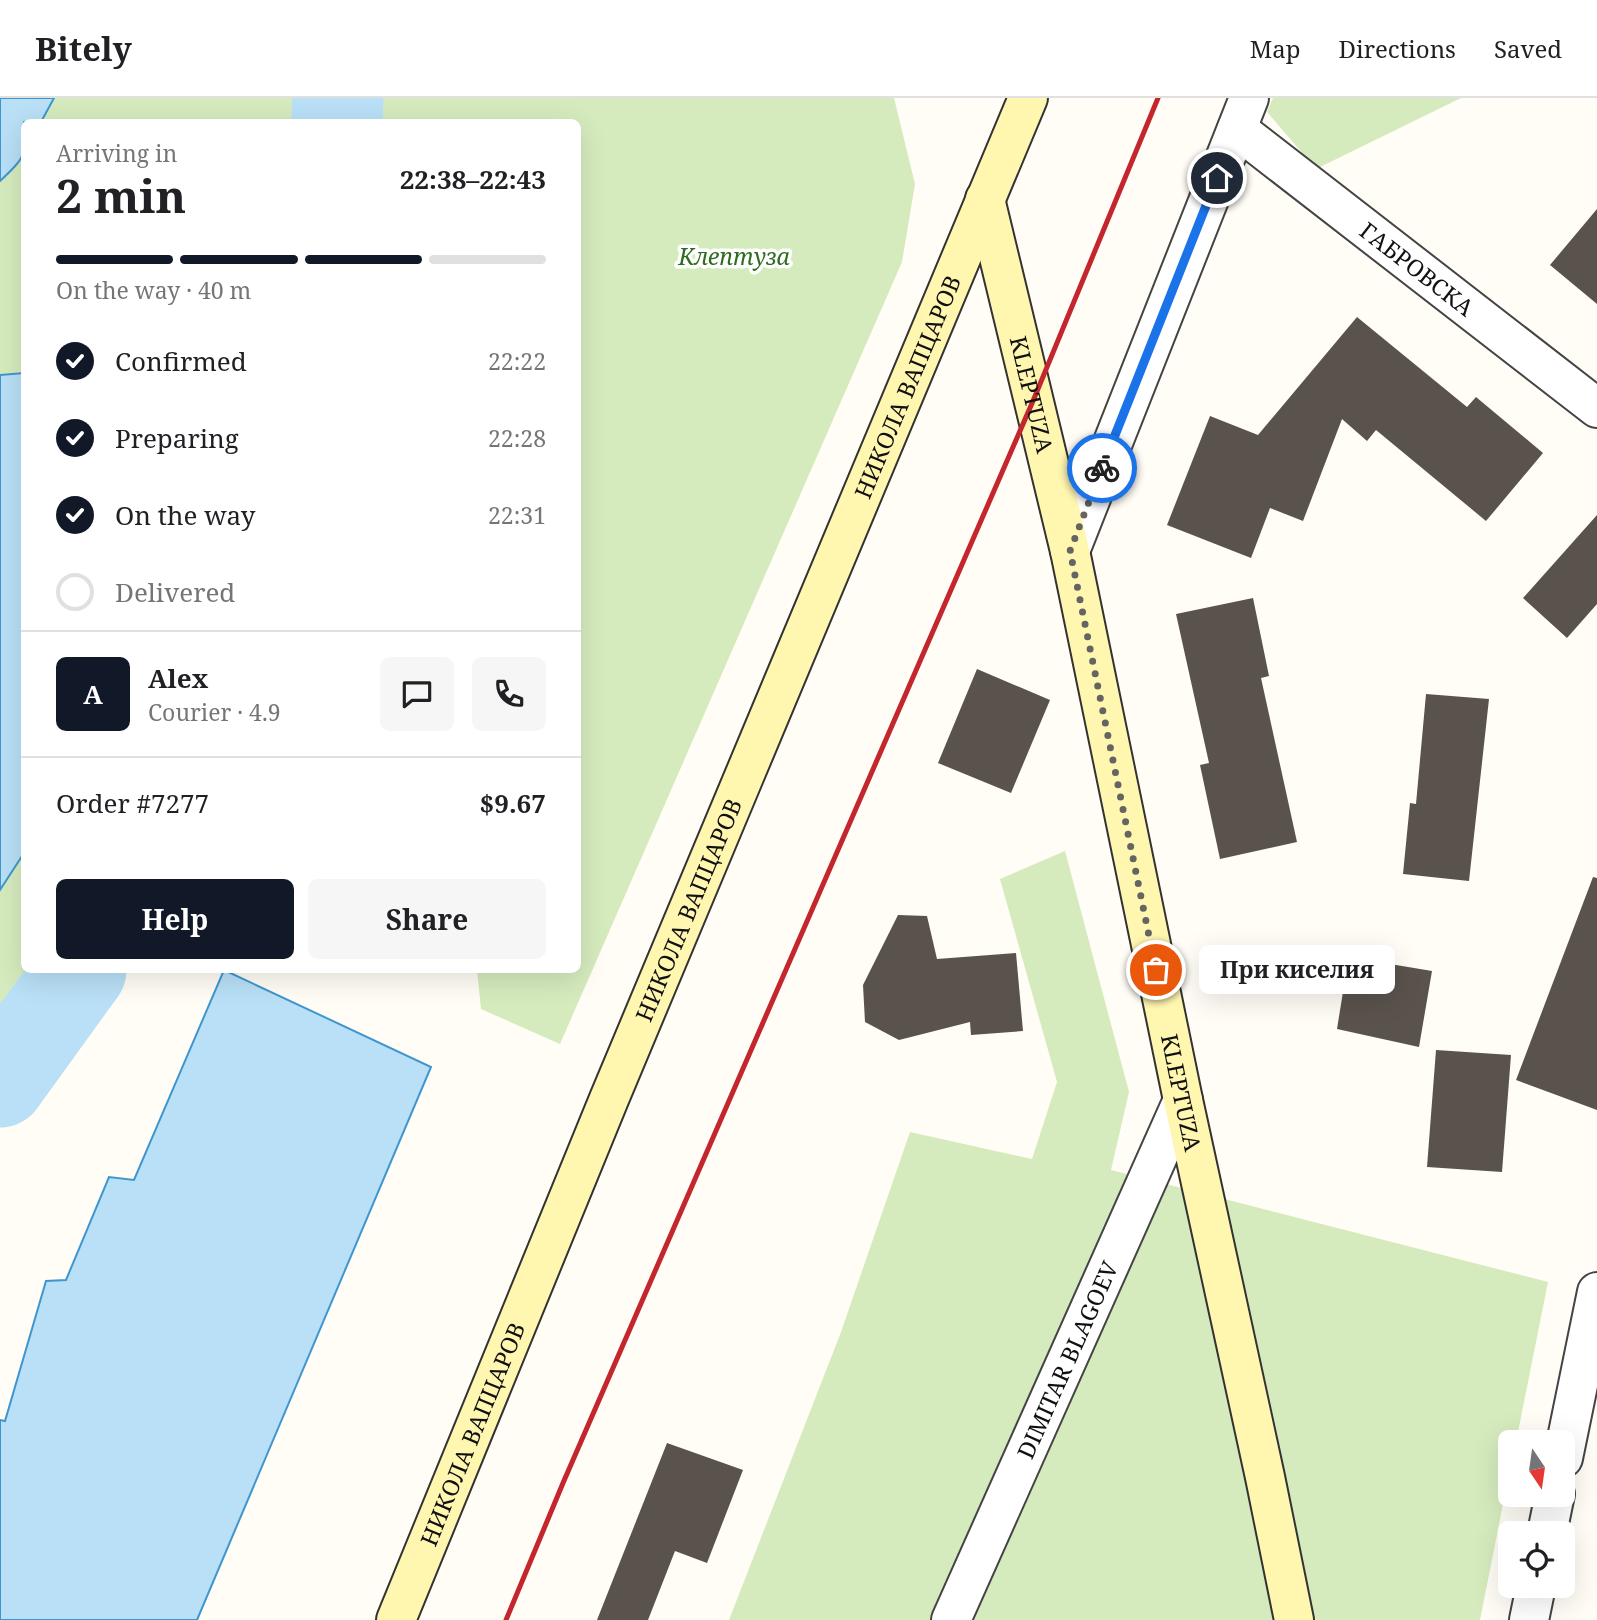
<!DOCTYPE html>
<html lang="en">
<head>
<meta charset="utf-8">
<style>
	:root { --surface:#fff; --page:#f6f6f6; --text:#202124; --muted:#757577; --line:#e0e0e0; --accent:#111827 }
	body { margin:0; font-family:"Noto Serif",serif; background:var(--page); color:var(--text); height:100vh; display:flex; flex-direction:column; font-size:26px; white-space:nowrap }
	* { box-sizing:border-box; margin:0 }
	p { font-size:23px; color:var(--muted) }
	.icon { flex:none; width:38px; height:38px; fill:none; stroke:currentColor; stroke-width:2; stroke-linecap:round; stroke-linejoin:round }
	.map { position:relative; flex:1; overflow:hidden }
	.details { position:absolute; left:21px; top:21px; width:560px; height:854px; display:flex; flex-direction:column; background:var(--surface); border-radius:10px; box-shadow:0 7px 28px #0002 }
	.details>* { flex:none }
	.needle { width:46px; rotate:167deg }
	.controls { position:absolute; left:1498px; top:1332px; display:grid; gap:14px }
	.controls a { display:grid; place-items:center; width:77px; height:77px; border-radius:10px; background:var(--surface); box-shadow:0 7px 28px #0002; font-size:35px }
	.pin { position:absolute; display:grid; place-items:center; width:60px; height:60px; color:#fff; margin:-30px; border:4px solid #fff; border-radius:50%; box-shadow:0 2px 7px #0007 }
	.courier { position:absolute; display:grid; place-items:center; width:70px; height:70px; margin:-35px; border:5px solid #1a73e8; border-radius:50%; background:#fff; color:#222; box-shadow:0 2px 9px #0007 }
	.bubble { position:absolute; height:49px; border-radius:10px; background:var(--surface); box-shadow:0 7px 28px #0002; font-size:23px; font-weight:700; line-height:49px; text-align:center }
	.summary em { font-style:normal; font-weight:700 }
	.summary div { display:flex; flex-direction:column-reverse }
	.summary { display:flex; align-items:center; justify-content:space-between; height:119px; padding:0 35px }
	h1 { font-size:46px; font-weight:700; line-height:52px }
	.bar { display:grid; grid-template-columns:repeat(4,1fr); gap:10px 7px; align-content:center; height:84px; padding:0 35px }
	.bar i { height:9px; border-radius:5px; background:var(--line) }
	.bar .current { background:var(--accent) }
	.bar p { grid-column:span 4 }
	.line { display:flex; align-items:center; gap:18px; padding:0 35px; border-top:2px solid var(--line) }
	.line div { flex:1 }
	.round { display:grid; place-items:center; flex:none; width:74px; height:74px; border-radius:10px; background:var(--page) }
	ol { padding:0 35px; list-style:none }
	li { display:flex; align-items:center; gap:21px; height:77px }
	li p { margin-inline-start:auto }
	li .icon { padding:7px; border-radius:50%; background:var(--accent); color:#fff; stroke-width:4 }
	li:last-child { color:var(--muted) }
	li i { width:38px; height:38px; border:4px solid var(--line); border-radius:50% }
	.cta { display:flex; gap:14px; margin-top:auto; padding:14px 35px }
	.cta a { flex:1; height:80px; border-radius:10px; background:var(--accent); color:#fff; font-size:28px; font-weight:700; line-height:80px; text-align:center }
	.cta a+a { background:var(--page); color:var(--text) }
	header { display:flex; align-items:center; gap:42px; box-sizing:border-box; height:98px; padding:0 35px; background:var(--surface); border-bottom:2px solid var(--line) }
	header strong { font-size:33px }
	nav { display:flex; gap:38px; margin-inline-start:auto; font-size:24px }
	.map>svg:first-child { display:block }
	.green { fill:#d5ebbd }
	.water { fill:#b9e0f7; stroke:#3f96cf; stroke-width:2 }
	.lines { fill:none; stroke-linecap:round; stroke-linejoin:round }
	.river { stroke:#b9e0f7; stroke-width:91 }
	.building { fill:#5a524d }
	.street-casing { stroke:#444; stroke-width:42 }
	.secondary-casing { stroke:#333; stroke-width:42 }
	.street { stroke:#fff; stroke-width:38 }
	.secondary { stroke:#fff6b0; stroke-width:38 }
	.rail { stroke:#c4262e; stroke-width:5 }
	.done { stroke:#646461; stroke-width:7; stroke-dasharray:0 12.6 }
	.route { stroke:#1a73e8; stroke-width:9 }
	.labels { text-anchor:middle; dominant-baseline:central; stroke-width:7; stroke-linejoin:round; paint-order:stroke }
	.park-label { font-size:23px; font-style:italic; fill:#2f6b1f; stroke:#fff }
	.street-label { font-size:23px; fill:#111; stroke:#fff }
</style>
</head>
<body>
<header>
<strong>Bitely</strong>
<nav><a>Map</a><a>Directions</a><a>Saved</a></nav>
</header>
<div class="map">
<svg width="1597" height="1522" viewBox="0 0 1597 1522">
	<rect width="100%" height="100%" fill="#fffdf5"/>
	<path class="green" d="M 0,0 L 894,0 L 915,86 L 902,164 L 560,946 L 481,911 L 477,872 L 578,872 L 578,24 L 24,24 L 24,872 L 33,872 L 0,923 Z
		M 1273,0 L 1461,0 L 1316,71 L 1267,14 Z
		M 1065,753 L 1129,994 L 1111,1072 L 1548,1184 L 1516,1344 L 1510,1344 L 1510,1371 L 1480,1522 L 729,1522 L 841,1234 L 910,1034 L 1032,1061 L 1057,984 L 1000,781 Z"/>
	<path class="water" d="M 0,0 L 54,0 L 41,24 L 24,24 C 24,60 27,58 0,83 Z
		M 24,275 L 24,755 L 0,792 L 0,277 Z
		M 224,872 L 431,969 L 197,1522 L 0,1522 L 0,1322 L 5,1323 L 46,1183 L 66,1182 L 109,1079 L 134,1082 Z"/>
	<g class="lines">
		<path class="river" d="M 337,24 L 338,0
			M 0,984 L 81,872"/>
	</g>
	<path class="building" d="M 1597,111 L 1597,206 L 1550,167 Z
		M 1357,219 L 1467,309 L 1476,299 L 1543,355 L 1486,423 L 1376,332 L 1367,343 L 1342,321 L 1303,423 L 1270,410 L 1251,460 L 1167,427 L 1210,318 L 1258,337 Z
		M 1597,417 L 1597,506 L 1567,540 L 1523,500 Z
		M 1253,500 L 1269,578 L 1261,580 L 1297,744 L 1220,761 L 1200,667 L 1209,665 L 1176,516 Z
		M 977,571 L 1050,602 L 1011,695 L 938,665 Z
		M 1426,596 L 1489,601 L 1469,783 L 1403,776 L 1410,705 L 1416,706 Z
		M 1593,779 L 1597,780 L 1597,1012 L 1516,982 Z
		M 898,817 L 927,818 L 937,861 L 1016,855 L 1023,933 L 971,937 L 970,924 L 899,942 L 865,924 L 863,887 Z
		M 1366,862 L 1432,873 L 1419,949 L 1337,931 L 1347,869 Z
		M 1436,952 L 1511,957 L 1502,1074 L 1427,1069 Z
		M 667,1345 L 743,1372 L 707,1465 L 675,1453 L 648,1522 L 597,1522 Z"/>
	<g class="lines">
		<g class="street-casing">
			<g id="street">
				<path id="s1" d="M 1237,31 L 1597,310"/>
				<path d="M 1070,453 L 1249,0"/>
				<path d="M 1563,1360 L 1597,1194"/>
				<path d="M 1547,1435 L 1555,1396"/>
				<path id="s2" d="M 951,1522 L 1183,1002"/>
				<path d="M 1529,1522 L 1536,1488"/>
			</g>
		</g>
		<g class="secondary-casing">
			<g id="secondary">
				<path id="s3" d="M 985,101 L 1070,453 L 1183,1002 L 1265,1379 L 1294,1522"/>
				<path id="s4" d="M 396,1522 L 609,1001 L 1028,0"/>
			</g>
		</g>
		<use href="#street" class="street"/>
		<use href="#secondary" class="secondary"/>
		<path class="rail" d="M 506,1522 L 563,1385 L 1033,303 L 1158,0"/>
	</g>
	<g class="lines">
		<path class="done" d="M 1102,370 L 1070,453 L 1156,872"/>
		<path class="route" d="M 1102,370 L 1217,80"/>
	</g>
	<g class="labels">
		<g class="park-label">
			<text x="734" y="158">Клептуза</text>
		</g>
		<g class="street-label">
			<text stroke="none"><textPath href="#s1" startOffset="228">ГАБРОВСКА</textPath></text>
			<text stroke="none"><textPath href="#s4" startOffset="1335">НИКОЛА ВАПЦАРОВ</textPath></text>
			<text stroke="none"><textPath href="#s3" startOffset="201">KLEPTUZA</textPath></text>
			<text stroke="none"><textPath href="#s4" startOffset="768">НИКОЛА ВАПЦАРОВ</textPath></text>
			<text stroke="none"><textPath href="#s3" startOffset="915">KLEPTUZA</textPath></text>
			<text stroke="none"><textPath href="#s2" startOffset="285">DIMITAR BLAGOEV</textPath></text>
			<text stroke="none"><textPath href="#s4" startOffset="201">НИКОЛА ВАПЦАРОВ</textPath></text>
		</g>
	</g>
</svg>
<div class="controls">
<a><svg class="needle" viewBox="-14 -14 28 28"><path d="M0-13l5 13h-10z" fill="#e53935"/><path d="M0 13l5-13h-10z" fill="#757577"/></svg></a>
<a><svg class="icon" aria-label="locate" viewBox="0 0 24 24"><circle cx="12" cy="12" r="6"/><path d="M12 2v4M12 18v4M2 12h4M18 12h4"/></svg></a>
</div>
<div class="pin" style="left:1156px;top:872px;background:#ea580c"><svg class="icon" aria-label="bag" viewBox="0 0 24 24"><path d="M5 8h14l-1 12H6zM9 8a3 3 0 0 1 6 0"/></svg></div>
<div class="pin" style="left:1217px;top:80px;background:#1f2937"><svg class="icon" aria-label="home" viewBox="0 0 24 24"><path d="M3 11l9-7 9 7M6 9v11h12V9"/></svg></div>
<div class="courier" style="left:1102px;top:370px"><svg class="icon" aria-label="bike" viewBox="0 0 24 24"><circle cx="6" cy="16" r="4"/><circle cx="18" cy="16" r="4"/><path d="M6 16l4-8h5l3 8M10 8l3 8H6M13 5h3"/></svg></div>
<div class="bubble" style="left:1199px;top:847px;width:196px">При киселия</div>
<section class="details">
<div class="summary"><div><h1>2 min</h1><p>Arriving in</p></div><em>22:38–22:43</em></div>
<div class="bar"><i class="current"></i><i class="current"></i><i class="current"></i><i></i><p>On the way · 40 m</p></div>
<ol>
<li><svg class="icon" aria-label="check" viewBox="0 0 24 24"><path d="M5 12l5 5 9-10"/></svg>Confirmed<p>22:22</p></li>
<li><svg class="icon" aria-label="check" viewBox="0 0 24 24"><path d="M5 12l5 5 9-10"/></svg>Preparing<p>22:28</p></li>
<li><svg class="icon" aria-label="check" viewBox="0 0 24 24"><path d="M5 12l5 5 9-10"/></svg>On the way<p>22:31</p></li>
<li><i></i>Delivered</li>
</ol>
<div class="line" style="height:126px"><b class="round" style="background:var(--accent);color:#fff">A</b><div><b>Alex</b><p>Courier · 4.9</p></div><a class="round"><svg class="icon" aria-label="chat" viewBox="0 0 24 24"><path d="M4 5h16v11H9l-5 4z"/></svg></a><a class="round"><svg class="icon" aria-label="phone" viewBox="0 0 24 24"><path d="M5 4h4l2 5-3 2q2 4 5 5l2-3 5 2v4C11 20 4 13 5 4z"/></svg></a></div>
<div class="line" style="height:91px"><div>Order #7277</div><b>$9.67</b></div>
<div class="cta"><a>Help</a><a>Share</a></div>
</section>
</div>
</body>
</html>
